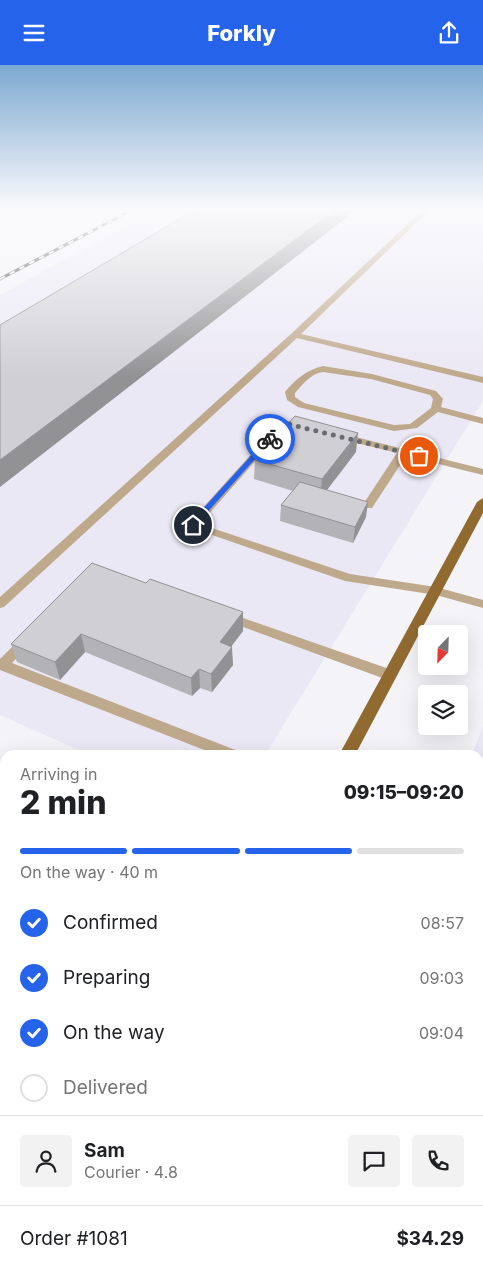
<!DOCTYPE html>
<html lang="en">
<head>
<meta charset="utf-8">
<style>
	:root { --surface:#fff; --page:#f2f2f2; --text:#202124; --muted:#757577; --line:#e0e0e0; --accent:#2563eb }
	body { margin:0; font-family:Inter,sans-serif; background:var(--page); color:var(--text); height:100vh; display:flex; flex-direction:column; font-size:19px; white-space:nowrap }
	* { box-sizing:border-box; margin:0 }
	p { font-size:16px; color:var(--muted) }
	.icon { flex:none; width:28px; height:28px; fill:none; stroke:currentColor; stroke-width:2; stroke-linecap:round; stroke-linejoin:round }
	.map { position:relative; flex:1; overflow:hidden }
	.drawer { position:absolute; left:0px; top:685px; width:484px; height:530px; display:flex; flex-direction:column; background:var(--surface); border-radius:15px 15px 0 0; box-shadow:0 5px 20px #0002 }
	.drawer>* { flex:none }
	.needle { width:32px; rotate:203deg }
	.tools { position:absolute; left:418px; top:560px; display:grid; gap:10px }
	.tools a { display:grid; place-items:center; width:50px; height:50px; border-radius:5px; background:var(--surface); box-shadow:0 5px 20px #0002; font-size:25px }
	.pin { position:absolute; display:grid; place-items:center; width:42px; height:42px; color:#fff; margin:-21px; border:2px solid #fff; border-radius:50%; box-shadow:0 1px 5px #0007 }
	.courier { position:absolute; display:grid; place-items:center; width:50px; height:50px; margin:-25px; border:4px solid #2563eb; border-radius:50%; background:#fff; color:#222; box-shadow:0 1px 6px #0007 }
	.summary em { font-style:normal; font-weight:800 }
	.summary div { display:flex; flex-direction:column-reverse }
	.summary { display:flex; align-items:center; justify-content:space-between; height:85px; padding:0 20px }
	h1 { font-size:32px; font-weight:800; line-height:38px }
	.bar { display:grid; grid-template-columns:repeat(4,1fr); gap:8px 5px; align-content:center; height:60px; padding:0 20px }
	.bar i { height:6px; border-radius:4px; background:var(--line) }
	.bar .active { background:var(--accent) }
	.bar p { grid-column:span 4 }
	.line { display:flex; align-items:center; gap:12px; padding:0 20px; border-top:1px solid var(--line) }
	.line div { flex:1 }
	.round { display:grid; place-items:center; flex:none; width:52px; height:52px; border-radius:5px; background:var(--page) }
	ol { padding:0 20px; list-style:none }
	li { display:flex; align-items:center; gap:15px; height:55px }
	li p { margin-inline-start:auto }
	li .icon { padding:5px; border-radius:50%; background:var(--accent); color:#fff; stroke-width:4 }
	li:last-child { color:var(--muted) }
	li i { width:28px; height:28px; border:2px solid var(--line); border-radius:50% }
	header { display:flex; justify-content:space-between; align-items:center; height:65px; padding:0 20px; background:var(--accent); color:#fff; font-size:22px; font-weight:800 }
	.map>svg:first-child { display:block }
	.built { fill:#ebe8f5 }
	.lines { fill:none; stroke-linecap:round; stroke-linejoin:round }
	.lane { fill:#bfa98c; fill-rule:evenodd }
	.primary { fill:#916a30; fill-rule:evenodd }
	.rail-casing { stroke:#3c3c3e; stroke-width:3 }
	.rail { stroke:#fff; stroke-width:2; stroke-dasharray:5.5; stroke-linecap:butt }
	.wall { fill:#b3b2b6 }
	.shaded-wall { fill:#929194 }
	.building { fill:#d0cfd4; stroke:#929194 }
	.route { fill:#2563eb }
	.done { stroke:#6b6a6e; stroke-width:5; stroke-dasharray:0 9 }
</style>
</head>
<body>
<header><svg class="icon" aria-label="menu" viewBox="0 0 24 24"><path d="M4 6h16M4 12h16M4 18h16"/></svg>Forkly<svg class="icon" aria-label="share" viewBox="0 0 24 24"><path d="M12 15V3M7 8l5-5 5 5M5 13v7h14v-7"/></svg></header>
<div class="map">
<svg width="483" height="1215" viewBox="0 0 483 1215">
	<rect width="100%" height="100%" fill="#f4f3f8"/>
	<path class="built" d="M 160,142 L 483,142 L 483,336 L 265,690 L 90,690 L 0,650 L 0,230 Z
		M 483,661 L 483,1215 L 261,1215 L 263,1210 L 479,1210 L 479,690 L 472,690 Z"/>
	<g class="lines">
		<path class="lane" d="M 426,142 L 433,142 L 301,269 L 483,312 L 483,318 L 297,273 L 4,542 L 0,543 L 0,532 L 292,268 Z
			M 323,301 L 372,309 L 436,326 L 443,334 L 441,342 L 483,353 L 483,359 L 438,347 L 417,363 L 394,366 L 298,342 L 287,335 L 285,327 C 296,314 306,305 323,301 ZM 323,307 L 371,314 L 430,330 L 433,334 L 431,343 L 410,359 L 394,360 L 304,338 L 295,332 L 295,328 C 303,319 310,309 323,307 Z
			M 284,355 L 310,361 L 312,363 L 307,366 L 286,361 L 200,459 L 350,509 L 436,522 L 483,535 L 483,543 L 436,530 L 345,516 L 189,462 L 187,460 L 189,458 L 281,356 Z
			M 340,368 L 483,404 L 483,410 L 406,391 L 372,443 L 364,443 L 362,441 L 397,388 L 336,373 L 336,369 Z
			M 226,547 L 395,606 L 397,610 L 395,614 L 390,615 L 385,614 L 221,554 L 220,551 L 221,548 Z
			M 26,571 L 31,573 L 33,576 L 12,598 L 238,686 L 241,690 L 217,690 L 0,605 L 0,594 L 21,573 Z
			M 483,749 L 483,775 L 479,776 L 479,751 Z
			M 5,797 L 5,817 L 0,819 L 0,799 Z
			M 5,991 L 5,1017 L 0,1019 L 0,993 Z
			M 479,1019 L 483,1020 L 483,1041 L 479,1040 Z
			M 0,1159 L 5,1161 L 5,1185 L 0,1183 Z
			M 39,1210 L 67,1210 L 69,1215 L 41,1215 Z
			M 314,1210 L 338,1210 L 336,1215 L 312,1215 Z"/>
		<path class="primary" d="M 483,433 L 483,448 L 355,690 L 339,690 L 477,437 Z
			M 58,1210 L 84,1210 L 82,1215 L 56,1215 Z"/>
		<g class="rail-casing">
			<path id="rail" d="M 0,214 L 138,142"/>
		</g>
		<use href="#rail" class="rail"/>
	</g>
	<path class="wall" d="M 356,387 L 327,425 L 366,452 L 353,478 L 280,456 L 281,440 L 293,426 L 254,414 L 255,395 Z
		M 146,518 L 243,547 L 243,566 L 231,581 L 233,600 L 212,627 L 200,623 L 192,631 L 85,587 L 60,615 L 17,597 L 11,579 Z"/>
	<path class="shaded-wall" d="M 0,142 L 9,142 L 0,146 Z
		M 339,142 L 360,142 L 0,422 L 0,395 Z
		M 358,368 L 356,387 L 320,434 L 322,414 Z
		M 368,437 L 366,452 L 353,478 L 355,462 Z
		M 243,547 L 243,566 L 221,595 L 220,577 Z
		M 81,569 L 85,587 L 60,615 L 55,597 Z
		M 232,582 L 233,600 L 212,627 L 211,609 Z
		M 199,604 L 200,623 L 192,631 L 191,613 Z
		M 5,922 L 5,934 L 0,940 L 0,928 Z"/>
	<path class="building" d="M 200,142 L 339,142 L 0,395 L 0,260 Z
		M 295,351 L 358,368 L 322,414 L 255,395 Z
		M 300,417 L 368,437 L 355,462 L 281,440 Z
		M 92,498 L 146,518 L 150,514 L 243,547 L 220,577 L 232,582 L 211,609 L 199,604 L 191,613 L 81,569 L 55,597 L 11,579 Z
		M 5,841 L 5,922 L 0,928 L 0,847 Z"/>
	<linearGradient id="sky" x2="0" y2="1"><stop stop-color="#7da9d1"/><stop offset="0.46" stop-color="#fafafc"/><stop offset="1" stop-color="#fafafc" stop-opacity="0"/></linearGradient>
	<rect width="483" height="312" fill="url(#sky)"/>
	<path class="route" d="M 268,372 L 273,374 L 195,461 L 190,461 L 190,458 Z"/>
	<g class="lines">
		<path class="done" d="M 270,374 L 284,358 L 419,391"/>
	</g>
</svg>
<div class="tools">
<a><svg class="needle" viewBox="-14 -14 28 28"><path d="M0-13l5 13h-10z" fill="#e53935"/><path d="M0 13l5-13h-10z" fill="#757577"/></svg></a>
<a><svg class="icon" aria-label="layers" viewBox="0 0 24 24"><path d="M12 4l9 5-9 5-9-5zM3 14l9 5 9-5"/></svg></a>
</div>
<div class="pin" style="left:419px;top:391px;background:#ea580c"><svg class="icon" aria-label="bag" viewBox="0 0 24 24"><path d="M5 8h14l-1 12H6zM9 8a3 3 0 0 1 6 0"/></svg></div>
<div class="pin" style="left:193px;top:460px;background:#1f2937"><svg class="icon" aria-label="home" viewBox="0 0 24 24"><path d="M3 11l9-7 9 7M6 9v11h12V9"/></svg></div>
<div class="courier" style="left:270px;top:374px"><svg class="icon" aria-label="bike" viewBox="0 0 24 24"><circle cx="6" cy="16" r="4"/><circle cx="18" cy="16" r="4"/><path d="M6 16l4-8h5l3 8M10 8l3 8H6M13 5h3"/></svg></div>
<section class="drawer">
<div class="summary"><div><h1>2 min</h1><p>Arriving in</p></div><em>09:15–09:20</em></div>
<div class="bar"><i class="active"></i><i class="active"></i><i class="active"></i><i></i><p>On the way · 40 m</p></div>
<ol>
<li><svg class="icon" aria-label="check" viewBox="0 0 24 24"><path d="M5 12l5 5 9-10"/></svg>Confirmed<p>08:57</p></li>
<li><svg class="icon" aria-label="check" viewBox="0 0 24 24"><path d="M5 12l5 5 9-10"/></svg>Preparing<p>09:03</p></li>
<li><svg class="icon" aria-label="check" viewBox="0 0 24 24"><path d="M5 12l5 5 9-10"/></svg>On the way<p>09:04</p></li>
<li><i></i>Delivered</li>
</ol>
<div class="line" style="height:90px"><a class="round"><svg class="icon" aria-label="person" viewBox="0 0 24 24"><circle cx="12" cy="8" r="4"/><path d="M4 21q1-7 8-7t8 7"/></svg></a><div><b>Sam</b><p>Courier · 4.8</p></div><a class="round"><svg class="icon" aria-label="chat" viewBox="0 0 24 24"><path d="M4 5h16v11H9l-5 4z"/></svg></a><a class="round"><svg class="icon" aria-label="phone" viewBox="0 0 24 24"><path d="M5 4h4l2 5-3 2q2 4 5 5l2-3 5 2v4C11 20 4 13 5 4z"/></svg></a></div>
<div class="line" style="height:65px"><div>Order #1081</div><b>$34.29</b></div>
</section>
</div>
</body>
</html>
